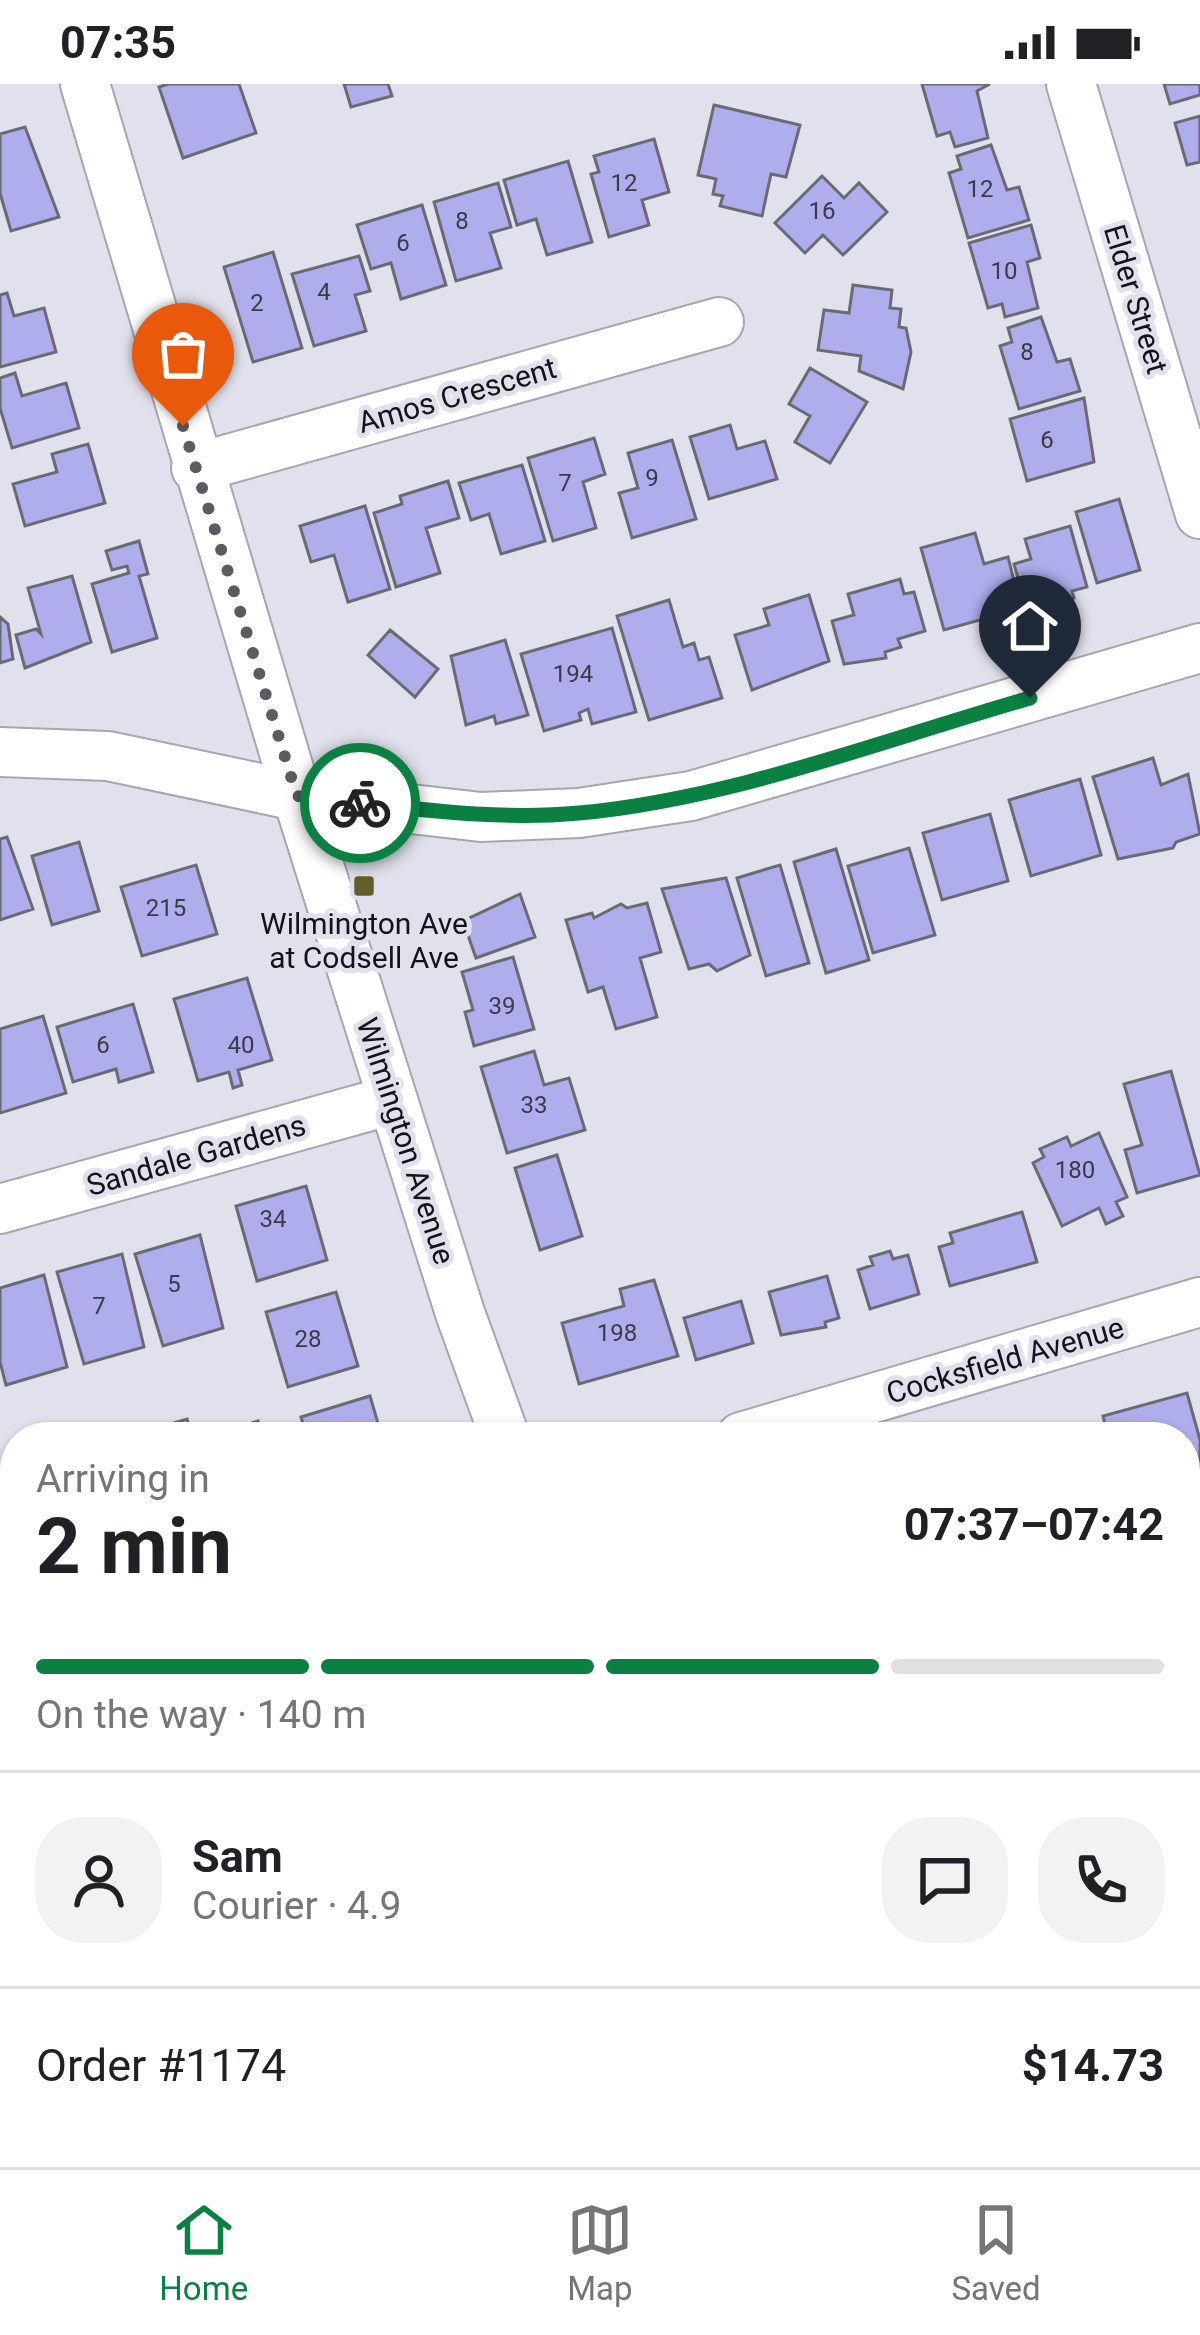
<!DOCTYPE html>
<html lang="en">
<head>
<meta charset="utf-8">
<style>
	:root { --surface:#fff; --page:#f2f2f2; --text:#202124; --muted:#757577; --line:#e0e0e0; --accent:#0b8043 }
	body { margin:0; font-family:Roboto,sans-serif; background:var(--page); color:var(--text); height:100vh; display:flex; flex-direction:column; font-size:45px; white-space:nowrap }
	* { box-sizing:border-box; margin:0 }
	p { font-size:39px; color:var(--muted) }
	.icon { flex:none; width:66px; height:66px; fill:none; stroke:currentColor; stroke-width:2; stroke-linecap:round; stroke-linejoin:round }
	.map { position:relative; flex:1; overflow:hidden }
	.details { position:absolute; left:0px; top:1338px; width:1200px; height:747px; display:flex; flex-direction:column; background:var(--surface); border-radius:48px 48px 0 0; box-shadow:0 3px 9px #0004 }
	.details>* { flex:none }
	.pin { position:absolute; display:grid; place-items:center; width:102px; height:102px; color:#fff; margin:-123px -51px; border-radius:50% 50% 50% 0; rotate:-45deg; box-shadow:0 0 12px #0007 }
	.pin .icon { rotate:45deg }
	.courier { position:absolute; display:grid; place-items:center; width:120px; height:120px; margin:-60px; border:9px solid #0b8043; border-radius:50%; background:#fff; color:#222; box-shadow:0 3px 15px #0007 }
	.summary em { font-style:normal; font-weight:700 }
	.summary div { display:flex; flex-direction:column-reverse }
	.summary { display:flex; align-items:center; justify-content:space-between; height:204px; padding:0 36px }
	h1 { font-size:78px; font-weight:700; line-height:90px }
	.bar { display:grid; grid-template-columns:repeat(4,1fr); gap:18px 12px; align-content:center; height:144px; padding:0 36px }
	.bar i { height:15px; border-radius:9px; background:var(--line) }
	.bar .on { background:var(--accent) }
	.bar p { grid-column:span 4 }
	.line { display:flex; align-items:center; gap:30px; padding:0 36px; border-top:3px solid var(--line) }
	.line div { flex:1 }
	.round { display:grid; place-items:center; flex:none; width:126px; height:126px; border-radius:48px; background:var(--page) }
	.status { display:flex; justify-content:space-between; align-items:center; height:84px; padding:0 60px; background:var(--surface); direction:ltr }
	.status svg { height:33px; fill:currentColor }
	.menu { display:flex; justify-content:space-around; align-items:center; height:168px; border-top:3px solid var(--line); background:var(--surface); font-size:33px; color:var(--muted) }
	.menu a { display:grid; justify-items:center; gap:6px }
	.menu .on { color:var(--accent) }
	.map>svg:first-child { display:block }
	.building { fill:#afadeb; stroke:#6a6a74; stroke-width:3 }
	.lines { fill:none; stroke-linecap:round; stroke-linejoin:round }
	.minor-casing { stroke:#a6a6b1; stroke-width:52 }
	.major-casing { stroke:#a6a6b1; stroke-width:68 }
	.minor { stroke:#fff; stroke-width:48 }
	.major { stroke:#fff; stroke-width:63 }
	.done { stroke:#5b5b62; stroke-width:12; stroke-dasharray:0 21.6 }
	.route { stroke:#0b8043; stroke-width:15 }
	.poi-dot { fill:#615e2b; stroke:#e1e1ed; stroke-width:4.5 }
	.labels { text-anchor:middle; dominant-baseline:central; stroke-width:10; stroke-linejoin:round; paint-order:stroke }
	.number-label { font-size:24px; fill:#3a3a4c }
	.street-label { font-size:30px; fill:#131317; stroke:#e1e1ed }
	.poi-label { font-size:30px; fill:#131317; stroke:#e1e1ed }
</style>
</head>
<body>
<div class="status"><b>07:35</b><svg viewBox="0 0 49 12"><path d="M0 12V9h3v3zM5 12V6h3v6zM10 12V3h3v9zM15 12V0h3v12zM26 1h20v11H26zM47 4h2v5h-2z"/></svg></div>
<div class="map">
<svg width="1200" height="2083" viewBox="0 0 1200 2083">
	<rect width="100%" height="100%" fill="#e1e1ed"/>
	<path class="building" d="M 168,0 L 239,0 L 256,49 L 183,74 L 159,3 Z
		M 344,0 L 388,0 L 392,12 L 351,23 Z
		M 922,0 L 990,0 L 977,7 L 988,54 L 955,63 L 950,48 L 937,52 Z
		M 1164,0 L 1200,0 L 1200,11 L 1170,20 Z
		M 714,21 L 800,41 L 786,93 L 771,90 L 762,132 L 720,122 L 723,112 L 713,110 L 716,95 L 698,91 Z
		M 1200,32 L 1200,78 L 1187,81 L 1175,39 Z
		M 25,43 L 59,133 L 11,147 L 0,109 L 0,50 Z
		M 654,55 L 669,108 L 642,116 L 649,141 L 609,153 L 591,90 L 599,88 L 594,72 Z
		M 991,61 L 1007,106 L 1019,103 L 1029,136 L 968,154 L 949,89 L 961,85 L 957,72 Z
		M 568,77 L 592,158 L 547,171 L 536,135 L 517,141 L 504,96 Z
		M 822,92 L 844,114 L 859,99 L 887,128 L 843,171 L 823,151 L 805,169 L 775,139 Z
		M 498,99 L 511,143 L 490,149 L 501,184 L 456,197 L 434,118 Z
		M 422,121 L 446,201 L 401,215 L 391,179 L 371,185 L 357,141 Z
		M 1031,141 L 1040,174 L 1027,178 L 1038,224 L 1005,233 L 1002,220 L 988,224 L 969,159 Z
		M 273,168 L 302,264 L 253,278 L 224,183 Z
		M 359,172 L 370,207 L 355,211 L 366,247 L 314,262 L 292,190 Z
		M 853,201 L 892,206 L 890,224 L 901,225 L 899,243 L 906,244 L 911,268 L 903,305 L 859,287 L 861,272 L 818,266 L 824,226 L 849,229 Z
		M 7,209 L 14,232 L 44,224 L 56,268 L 0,283 L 0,211 Z
		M 1041,233 L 1057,278 L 1070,275 L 1080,307 L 1019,325 L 1000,262 L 1012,258 L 1008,244 Z
		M 810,284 L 867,318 L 830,379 L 795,358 L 810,332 L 789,320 Z
		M 15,289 L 22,312 L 66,299 L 79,344 L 12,364 L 0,324 L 0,294 Z
		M 1084,314 L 1094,378 L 1027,397 L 1010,335 Z
		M 730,341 L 737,365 L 765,357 L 777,395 L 709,415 L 690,353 Z
		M 594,354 L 605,390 L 583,398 L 596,444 L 553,457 L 528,374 Z
		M 672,356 L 696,435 L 632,454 L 619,409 L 638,404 L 628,369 Z
		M 88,360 L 105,419 L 25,442 L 13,400 L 57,388 L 52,370 Z
		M 522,381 L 545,457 L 501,470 L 489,430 L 471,436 L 459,399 Z
		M 448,397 L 459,434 L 426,444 L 440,489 L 396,503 L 374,429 L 402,420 L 400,412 Z
		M 1119,415 L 1140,486 L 1097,499 L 1076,428 Z
		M 365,422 L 390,505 L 348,518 L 334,471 L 311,478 L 300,442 Z
		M 1070,442 L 1087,503 L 1072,507 L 1074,514 L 1027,526 L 1014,480 L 1031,475 L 1025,455 Z
		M 975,449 L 984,480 L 1008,473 L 1016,505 L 993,512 L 998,531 L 944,546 L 921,464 Z
		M 139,457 L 148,490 L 139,492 L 157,554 L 112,568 L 92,500 L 129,489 L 127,482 L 112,486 L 106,467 Z
		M 72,492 L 91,558 L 25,584 L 16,551 L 36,545 L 41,550 L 28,504 Z
		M 900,495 L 904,510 L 914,508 L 925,547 L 898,555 L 901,563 L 885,568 L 886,574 L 844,580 L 832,537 L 854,531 L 848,510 Z
		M 809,511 L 829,577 L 752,606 L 735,551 L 769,541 L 764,525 Z
		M 669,516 L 683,563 L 694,559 L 699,576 L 709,573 L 722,614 L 649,636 L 617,532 Z
		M 0,533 L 8,540 L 13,575 L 0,579 Z
		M 612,544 L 636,628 L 592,640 L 588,625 L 579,629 L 581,636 L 544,647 L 521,570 Z
		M 390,546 L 438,585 L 415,613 L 368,571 Z
		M 505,556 L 528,631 L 496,640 L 494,632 L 466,641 L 451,572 Z
		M 1153,674 L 1161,701 L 1188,690 L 1200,750 L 1176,758 L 1173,764 L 1118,775 L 1093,693 Z
		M 1080,695 L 1101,771 L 1031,792 L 1009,716 Z
		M 990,730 L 1008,797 L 942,816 L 923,749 Z
		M 7,753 L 33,825 L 0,836 L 0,755 Z
		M 79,758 L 99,827 L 52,841 L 32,772 Z
		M 909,764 L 935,851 L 873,869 L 848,782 Z
		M 836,765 L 869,876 L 826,889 L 794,778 Z
		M 196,781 L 217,850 L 142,872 L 121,803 Z
		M 780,781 L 809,879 L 766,892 L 737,794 Z
		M 726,794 L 750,871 L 717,887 L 709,880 L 689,885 L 662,805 Z
		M 520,810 L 535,853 L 476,874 L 463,837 Z
		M 647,819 L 661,868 L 640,874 L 657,933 L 616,945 L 603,903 L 588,908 L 566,836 L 592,829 L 594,834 L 621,820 L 627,824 Z
		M 513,873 L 534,945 L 474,962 L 465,928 L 473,926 L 462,888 Z
		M 247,894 L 272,976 L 238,986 L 242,1001 L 233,1004 L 229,988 L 198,997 L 174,915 Z
		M 133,920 L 153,988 L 119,998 L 116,985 L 73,998 L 57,943 Z
		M 43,932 L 66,1009 L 0,1029 L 0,945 Z
		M 534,967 L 544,1001 L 569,994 L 585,1046 L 507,1069 L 481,983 Z
		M 1171,987 L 1200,1091 L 1137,1109 L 1125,1066 L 1142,1061 L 1124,1000 Z
		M 1099,1049 L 1127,1113 L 1116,1118 L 1123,1132 L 1106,1140 L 1099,1124 L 1062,1142 L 1033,1079 L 1044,1073 L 1040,1065 L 1067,1053 L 1071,1062 Z
		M 557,1071 L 582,1152 L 540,1166 L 515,1084 Z
		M 306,1102 L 327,1176 L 257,1197 L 236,1122 Z
		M 1022,1128 L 1037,1178 L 950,1202 L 939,1163 L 953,1159 L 950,1149 Z
		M 200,1151 L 223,1244 L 163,1262 L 135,1170 Z
		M 890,1167 L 893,1175 L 908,1171 L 919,1210 L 870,1225 L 858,1186 L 873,1181 L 870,1173 Z
		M 122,1170 L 144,1263 L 84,1280 L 57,1188 Z
		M 44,1191 L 67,1283 L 6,1301 L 0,1278 L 0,1204 Z
		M 827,1192 L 839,1234 L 825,1238 L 826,1243 L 781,1251 L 769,1208 Z
		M 654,1196 L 678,1272 L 579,1300 L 562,1239 L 624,1222 L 620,1205 Z
		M 336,1208 L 358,1282 L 288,1303 L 266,1228 Z
		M 741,1217 L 753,1259 L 696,1276 L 684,1234 Z
		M 1187,1309 L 1200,1356 L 1200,1520 L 1185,1524 L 1185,1353 L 1108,1353 L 1103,1332 Z
		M 370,1312 L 382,1353 L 307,1353 L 301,1333 Z
		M 187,1335 L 192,1353 L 140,1353 L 139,1349 Z
		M 258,1337 L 263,1353 L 218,1353 L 217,1350 Z
		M 15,1411 L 15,1478 L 11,1480 L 7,1465 L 0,1468 L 0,1416 Z
		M 15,1652 L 15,1705 L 4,1708 L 0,1664 L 12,1661 L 9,1654 Z
		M 15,2027 L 15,2070 L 85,2070 L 89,2083 L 0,2083 L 0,2032 Z
		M 142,2070 L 233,2070 L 235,2079 L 265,2070 L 335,2070 L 338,2083 L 146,2083 Z
		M 380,2070 L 521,2070 L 515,2083 L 384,2083 Z"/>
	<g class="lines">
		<g class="minor-casing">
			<path id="minor" d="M 85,0 L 294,702 L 460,1229 L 505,1353
				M 1071,0 L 1200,430
				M 196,384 L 719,238
				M 0,668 L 108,672 L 297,712 L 481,733 L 579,729 L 691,712 L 1200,564
				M 0,1125 L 392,1016
				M 741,1353 L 1200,1218
				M 0,1573 L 15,1568
				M 0,1980 L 15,1976
				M 629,2070 L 634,2083
				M 1010,2070 L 1019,2083"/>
		</g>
		<g class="major-casing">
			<path id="major" d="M 1185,1975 L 1200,1970
				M 812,2083 L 856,2070"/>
		</g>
		<use href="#minor" class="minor"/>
		<use href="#major" class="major"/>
	</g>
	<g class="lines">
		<path class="done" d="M 183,342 L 297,712 L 360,719"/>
		<path class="route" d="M 360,719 C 433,727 505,736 579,729 C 732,715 883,656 1030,614"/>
	</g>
	<rect class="poi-dot" x="352" y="790" width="24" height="24" rx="6"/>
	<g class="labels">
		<g class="number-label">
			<text x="624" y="99">12</text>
			<text x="980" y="105">12</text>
			<text x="822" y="127">16</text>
			<text x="462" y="137">8</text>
			<text x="403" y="159">6</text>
			<text x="1004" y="187">10</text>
			<text x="324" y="208">4</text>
			<text x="257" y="219">2</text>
			<text x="1027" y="268">8</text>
			<text x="1047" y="356">6</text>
			<text x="652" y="394">9</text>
			<text x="565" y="399">7</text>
			<text x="573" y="590">194</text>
			<text x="166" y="824">215</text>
			<text x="502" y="922">39</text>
			<text x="103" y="961">6</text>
			<text x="241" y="961">40</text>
			<text x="534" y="1021">33</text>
			<text x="1075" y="1086">180</text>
			<text x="273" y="1135">34</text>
			<text x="174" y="1200">5</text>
			<text x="99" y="1222">7</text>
			<text x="617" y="1249">198</text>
			<text x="308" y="1255">28</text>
		</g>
		<g class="street-label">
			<text transform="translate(1136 215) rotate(73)">Elder Street</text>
			<text transform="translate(457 311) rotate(-16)">Amos Crescent</text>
			<text transform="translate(406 1057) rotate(72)">Wilmington Avenue</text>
			<text transform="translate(196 1071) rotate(-16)">Sandale Gardens</text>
			<text transform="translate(1005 1276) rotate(-16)">Cocksfield Avenue</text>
		</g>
		<g class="poi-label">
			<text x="364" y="839">Wilmington Ave<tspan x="364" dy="34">at Codsell Ave</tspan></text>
		</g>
	</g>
</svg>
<div class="pin" style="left:183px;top:342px;background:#ea580c"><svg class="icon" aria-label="bag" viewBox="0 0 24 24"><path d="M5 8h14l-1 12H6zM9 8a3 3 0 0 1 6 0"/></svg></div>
<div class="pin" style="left:1030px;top:614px;background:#1f2937"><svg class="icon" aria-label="home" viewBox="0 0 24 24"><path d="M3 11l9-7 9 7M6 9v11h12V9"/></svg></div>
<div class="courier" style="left:360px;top:719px"><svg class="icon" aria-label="bike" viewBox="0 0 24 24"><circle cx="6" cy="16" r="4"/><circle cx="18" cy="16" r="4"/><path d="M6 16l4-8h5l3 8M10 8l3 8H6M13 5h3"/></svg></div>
<section class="details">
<div class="summary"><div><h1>2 min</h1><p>Arriving in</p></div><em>07:37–07:42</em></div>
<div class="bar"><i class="on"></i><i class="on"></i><i class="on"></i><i></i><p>On the way · 140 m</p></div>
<div class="line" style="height:216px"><a class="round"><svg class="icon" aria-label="person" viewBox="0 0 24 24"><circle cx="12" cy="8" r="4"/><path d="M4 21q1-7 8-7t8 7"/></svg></a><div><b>Sam</b><p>Courier · 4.9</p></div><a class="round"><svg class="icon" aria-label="chat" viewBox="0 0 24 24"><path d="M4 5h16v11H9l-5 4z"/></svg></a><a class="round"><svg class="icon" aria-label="phone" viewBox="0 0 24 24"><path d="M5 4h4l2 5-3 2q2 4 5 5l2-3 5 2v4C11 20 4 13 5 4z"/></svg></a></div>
<div class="line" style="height:156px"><div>Order #1174</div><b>$14.73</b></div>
</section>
</div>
<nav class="menu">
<a class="on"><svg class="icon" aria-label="home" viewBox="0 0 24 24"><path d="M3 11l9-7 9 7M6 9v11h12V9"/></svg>Home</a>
<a><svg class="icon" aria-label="map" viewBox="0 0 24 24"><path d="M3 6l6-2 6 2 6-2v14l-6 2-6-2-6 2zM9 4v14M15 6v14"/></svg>Map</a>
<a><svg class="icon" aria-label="saved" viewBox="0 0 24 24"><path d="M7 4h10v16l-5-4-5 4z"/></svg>Saved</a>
</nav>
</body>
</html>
